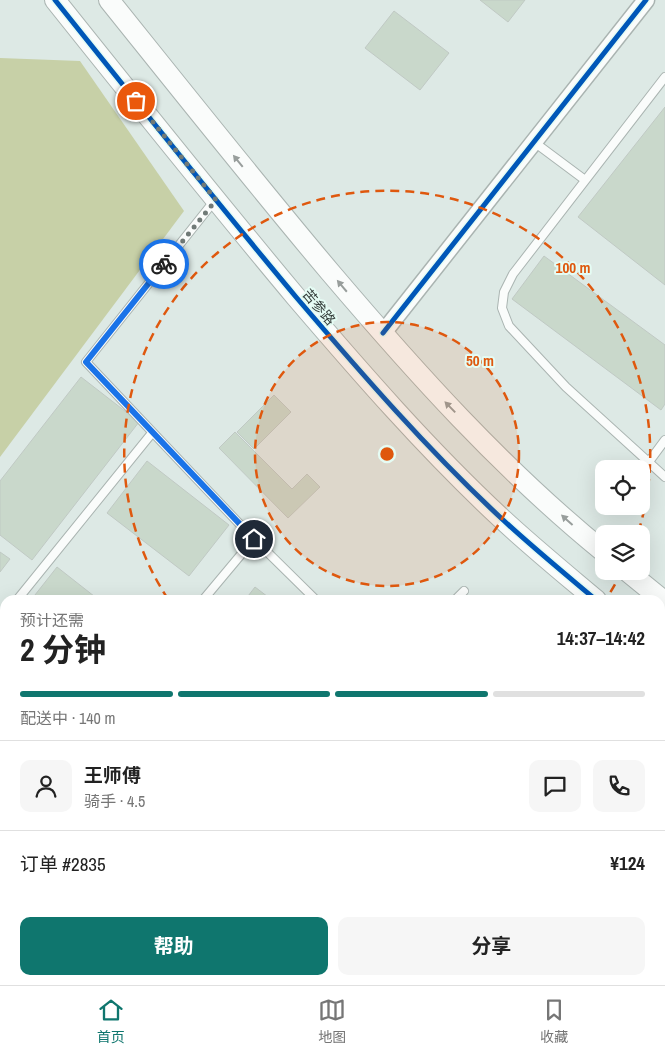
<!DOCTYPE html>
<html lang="zh">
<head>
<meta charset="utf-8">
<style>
	:root { --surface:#fff; --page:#f6f6f6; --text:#222; --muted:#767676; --line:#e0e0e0; --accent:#0f766e }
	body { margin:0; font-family:"Archivo Narrow","Noto Sans SC",sans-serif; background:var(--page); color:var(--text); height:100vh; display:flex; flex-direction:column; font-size:19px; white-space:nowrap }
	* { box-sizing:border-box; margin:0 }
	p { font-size:16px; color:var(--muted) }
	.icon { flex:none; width:28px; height:28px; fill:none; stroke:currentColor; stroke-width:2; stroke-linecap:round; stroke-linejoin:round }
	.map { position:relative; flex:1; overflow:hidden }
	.side { position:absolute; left:0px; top:595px; width:665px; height:390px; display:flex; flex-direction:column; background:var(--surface); border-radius:15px 15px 0 0; box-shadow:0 5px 20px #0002 }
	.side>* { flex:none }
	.fabs { position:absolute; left:595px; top:460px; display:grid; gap:10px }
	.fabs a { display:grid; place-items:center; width:55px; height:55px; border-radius:10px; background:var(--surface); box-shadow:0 5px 20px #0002; font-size:25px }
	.pin { position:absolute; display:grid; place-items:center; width:42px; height:42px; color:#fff; margin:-21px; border:2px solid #fff; border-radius:50%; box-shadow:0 1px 5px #0007 }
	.courier { position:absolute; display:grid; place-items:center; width:50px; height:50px; margin:-25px; border:4px solid #1a73e8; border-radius:50%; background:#fff; color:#222; box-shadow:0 1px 6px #0007 }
	.summary em { font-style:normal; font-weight:700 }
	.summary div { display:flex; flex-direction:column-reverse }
	.summary { display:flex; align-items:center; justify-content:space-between; height:85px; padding:0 20px }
	h1 { font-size:32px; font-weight:700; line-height:38px }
	.bar { display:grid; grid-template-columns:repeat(4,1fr); gap:8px 5px; align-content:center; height:60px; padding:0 20px }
	.bar i { height:6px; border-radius:4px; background:var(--line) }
	.bar .selected { background:var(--accent) }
	.bar p { grid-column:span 4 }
	.line { display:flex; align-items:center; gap:12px; padding:0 20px; border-top:1px solid var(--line) }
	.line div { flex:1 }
	.round { display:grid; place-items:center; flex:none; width:52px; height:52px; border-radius:10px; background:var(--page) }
	.primary-button { display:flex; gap:10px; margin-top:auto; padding:10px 20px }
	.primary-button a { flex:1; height:58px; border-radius:10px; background:var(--accent); color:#fff; font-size:20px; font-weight:700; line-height:58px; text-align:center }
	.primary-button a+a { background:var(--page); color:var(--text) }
	.dock { display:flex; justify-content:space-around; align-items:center; height:70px; border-top:1px solid var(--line); background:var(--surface); font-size:14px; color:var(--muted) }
	.dock a { display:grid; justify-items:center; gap:2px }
	.dock .selected { color:var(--accent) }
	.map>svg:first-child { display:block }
	.green { fill:#c7d0a7 }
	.building { fill:#c9d8cb; stroke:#c0c9c4 }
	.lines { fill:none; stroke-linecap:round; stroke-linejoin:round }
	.service-casing { stroke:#aab4b1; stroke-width:10 }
	.minor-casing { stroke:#aab4b1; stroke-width:19 }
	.tertiary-casing { stroke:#aab4b1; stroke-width:22 }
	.service { stroke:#fafcfb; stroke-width:8 }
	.minor { stroke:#fafcfb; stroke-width:16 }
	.tertiary { stroke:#fafcfb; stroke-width:20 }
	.cycleway-casing { stroke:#e5fcf4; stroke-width:8 }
	.cycleway { stroke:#0057b8; stroke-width:5 }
	.oneway { fill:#989e9c }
	.done { stroke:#707a77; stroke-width:5; stroke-dasharray:0 9 }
	.route { stroke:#1a73e8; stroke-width:6 }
	.ring { fill:none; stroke:#df580e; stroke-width:2.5; stroke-dasharray:9 6 }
	.labels { text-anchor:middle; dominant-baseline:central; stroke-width:4; stroke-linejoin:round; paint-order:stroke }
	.street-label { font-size:14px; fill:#363f3c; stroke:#e5fcf4 }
	.centre { fill:#df580e; stroke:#e5fcf4; stroke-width:2.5 }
	.ring-label { font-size:15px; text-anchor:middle; font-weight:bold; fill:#df580e; stroke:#e5fcf4; stroke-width:4; stroke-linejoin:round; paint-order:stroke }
</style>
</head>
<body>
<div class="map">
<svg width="665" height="985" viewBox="0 0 665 985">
	<rect width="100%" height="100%" fill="#dde9e5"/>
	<path class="green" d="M 0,58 L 80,61 L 184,211 L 0,457 Z"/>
	<path class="building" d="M 480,0 L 525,0 L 508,22 Z
		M 394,11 L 449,53 L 420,90 L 365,48 Z
		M 665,107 L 665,285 L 578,217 Z
		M 544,256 L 665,345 L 665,404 L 661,410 L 512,299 Z
		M 81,377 L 139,422 L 32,560 L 0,535 L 0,481 Z
		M 274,395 L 291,412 L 254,449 L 237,432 Z
		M 235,432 L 292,489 L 307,474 L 320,487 L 288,518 L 219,448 Z
		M 147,461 L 229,525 L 189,576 L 107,513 Z
		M 0,552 L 10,559 L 0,572 Z
		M 57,567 L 99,600 L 31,600 Z
		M 255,587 L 272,600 L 245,600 Z
		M 5,634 L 5,694 L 0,690 L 0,640 Z
		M 222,980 L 254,980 L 258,983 L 256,985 L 228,985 Z"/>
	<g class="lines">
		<g class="service-casing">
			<path id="service" d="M 665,77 L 513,274 L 504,292 L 502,308 L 509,326 L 566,387 L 665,477
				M 534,142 L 585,180
				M 215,200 L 86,362 L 250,535 L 316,600
				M 648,463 L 665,440
				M 17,600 L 152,433
				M 203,600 L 254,539
				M 455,600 L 464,591
				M 0,621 L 5,615
				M 0,708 L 5,713"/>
		</g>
		<g class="minor-casing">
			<path id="minor" d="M 383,333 L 646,0"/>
		</g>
		<g class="tertiary-casing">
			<path id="tertiary" d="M 55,0 C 134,99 214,199 296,297 C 361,373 427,449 501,518 C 531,546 564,573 596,600
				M 109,0 C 182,91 255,183 330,272 C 415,372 502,469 604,552
				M 627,571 L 665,602
				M 660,674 L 665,668
				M 422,985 L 426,980"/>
		</g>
		<use href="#service" class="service"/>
		<use href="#minor" class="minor"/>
		<use href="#tertiary" class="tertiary"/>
		<g class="cycleway-casing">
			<path id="cycleway" d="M 55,0 C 134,99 214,199 296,297 C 361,373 427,449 501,518 C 531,546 564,573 596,600
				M 383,333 L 646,0"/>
		</g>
		<use href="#cycleway" class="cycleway"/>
	</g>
	<defs><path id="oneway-solid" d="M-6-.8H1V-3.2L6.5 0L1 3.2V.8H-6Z" transform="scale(1.25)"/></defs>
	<g class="oneway">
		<use href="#oneway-solid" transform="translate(238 161) rotate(-129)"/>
		<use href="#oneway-solid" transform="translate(342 286) rotate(-130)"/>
		<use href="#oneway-solid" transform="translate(450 407) rotate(-134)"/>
		<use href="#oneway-solid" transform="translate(567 520) rotate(-138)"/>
	</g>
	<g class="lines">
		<path class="done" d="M 136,101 L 216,200 L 164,264"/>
		<path class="route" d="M 164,264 L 86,362 L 254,539"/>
	</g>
	<circle cx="387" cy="454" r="132" fill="#df580e" fill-opacity=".12"/>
	<g class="ring">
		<circle cx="387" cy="454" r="132"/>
		<path d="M622 571A263 263 0 0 1 606 599M168 599A263 263 0 1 1 638 533"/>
	</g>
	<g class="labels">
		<g class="street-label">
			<text transform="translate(319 307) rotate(50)">苦参路</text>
		</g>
	</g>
	<circle cx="387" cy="454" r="8" class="centre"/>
	<g class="ring-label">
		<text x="573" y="273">100 m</text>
		<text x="480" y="366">50 m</text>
	</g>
</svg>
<div class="fabs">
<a><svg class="icon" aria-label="locate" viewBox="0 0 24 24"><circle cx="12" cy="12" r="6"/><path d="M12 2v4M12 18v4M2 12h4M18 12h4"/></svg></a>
<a><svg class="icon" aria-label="layers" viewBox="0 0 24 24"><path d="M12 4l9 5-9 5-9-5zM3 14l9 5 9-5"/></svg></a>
</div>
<div class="pin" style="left:136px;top:101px;background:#ea580c"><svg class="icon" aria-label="bag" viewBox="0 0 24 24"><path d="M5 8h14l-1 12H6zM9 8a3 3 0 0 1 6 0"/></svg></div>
<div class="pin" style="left:254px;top:539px;background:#1f2937"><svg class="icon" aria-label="home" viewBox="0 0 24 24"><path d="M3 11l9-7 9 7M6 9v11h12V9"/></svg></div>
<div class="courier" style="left:164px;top:264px"><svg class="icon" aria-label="bike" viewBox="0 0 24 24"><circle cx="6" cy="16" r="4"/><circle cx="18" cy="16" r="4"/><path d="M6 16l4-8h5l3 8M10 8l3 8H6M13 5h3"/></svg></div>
<section class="side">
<div class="summary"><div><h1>2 分钟</h1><p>预计还需</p></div><em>14:37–14:42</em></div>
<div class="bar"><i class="selected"></i><i class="selected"></i><i class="selected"></i><i></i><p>配送中 · 140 m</p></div>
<div class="line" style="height:90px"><a class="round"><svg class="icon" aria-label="person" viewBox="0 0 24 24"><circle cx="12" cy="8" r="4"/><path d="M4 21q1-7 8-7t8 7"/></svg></a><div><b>王师傅</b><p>骑手 · 4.5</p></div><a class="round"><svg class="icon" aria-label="chat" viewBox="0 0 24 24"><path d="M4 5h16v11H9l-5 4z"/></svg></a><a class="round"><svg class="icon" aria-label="phone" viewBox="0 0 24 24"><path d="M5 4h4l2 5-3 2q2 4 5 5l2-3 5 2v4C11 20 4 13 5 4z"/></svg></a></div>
<div class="line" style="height:65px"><div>订单 #2835</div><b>¥124</b></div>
<div class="primary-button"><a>帮助</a><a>分享</a></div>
</section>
</div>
<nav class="dock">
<a class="selected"><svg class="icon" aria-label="home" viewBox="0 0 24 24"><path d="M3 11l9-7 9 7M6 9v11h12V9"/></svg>首页</a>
<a><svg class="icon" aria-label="map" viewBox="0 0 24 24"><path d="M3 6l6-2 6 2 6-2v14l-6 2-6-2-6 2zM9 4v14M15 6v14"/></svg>地图</a>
<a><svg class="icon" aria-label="saved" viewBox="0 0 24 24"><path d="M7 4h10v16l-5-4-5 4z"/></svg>收藏</a>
</nav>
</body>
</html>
